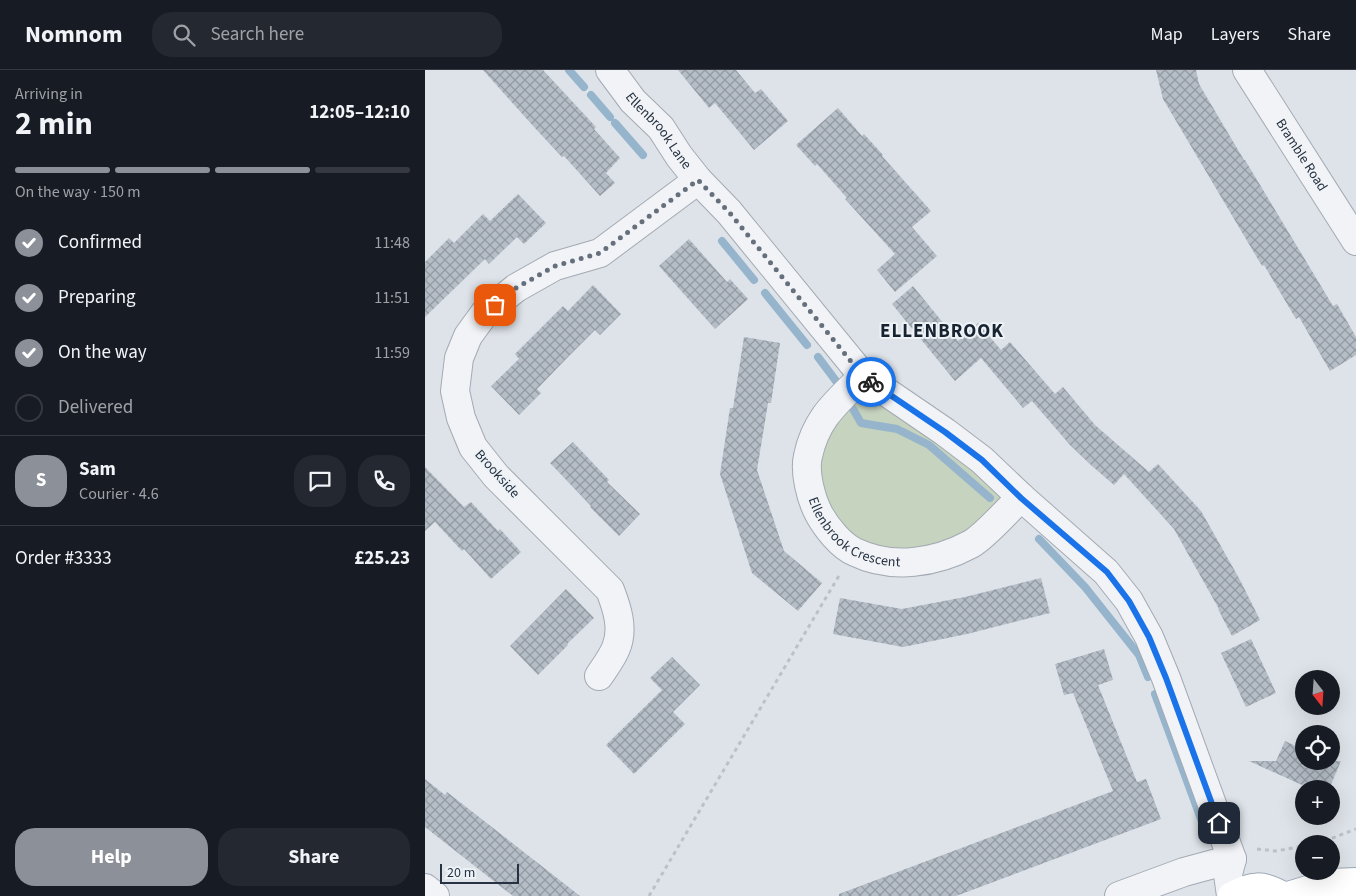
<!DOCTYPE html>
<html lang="en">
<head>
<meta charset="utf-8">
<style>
	:root { --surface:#171b24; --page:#242831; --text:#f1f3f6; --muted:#9ea1a6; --line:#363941; --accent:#8c9099 }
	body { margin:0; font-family:"Source Sans 3",sans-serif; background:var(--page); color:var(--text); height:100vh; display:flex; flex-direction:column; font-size:19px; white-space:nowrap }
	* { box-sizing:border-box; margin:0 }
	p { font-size:16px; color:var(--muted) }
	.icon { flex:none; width:28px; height:28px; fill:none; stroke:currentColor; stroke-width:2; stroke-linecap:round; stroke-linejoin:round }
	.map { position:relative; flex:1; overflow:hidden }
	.panel { display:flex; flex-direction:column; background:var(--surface); width:425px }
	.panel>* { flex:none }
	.needle { width:32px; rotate:163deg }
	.fabs { position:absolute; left:870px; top:600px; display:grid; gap:10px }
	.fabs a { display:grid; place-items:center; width:45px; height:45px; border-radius:50%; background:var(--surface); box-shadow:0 5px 20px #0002; font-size:25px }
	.scale { position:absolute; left:15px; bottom:12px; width:79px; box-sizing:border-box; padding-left:5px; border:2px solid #263241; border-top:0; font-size:14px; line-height:18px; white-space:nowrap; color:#263241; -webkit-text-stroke:4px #edf2f6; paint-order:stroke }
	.pin { position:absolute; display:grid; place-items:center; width:42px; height:42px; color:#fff; margin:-21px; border-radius:10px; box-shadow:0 2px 8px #0006 }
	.courier { position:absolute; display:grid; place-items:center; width:50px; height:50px; margin:-25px; border:4px solid #1a73e8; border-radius:50%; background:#fff; color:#222; box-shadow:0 1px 6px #0007 }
	.overview em { font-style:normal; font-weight:700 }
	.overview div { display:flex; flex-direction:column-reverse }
	.overview { display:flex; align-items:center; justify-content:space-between; height:85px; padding:0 15px }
	h1 { font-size:32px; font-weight:700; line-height:38px }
	.bar { display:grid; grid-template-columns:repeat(4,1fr); gap:8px 5px; align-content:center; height:60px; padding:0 15px }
	.bar i { height:6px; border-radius:4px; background:var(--line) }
	.bar .on { background:var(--accent) }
	.bar p { grid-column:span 4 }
	.line { display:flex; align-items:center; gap:12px; padding:0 15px; border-top:1px solid var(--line) }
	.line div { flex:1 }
	.round { display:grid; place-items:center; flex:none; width:52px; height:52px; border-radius:20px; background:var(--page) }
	ol { padding:0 15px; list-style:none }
	li { display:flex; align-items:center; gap:15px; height:55px }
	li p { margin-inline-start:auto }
	li .icon { padding:5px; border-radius:50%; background:var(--accent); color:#fff; stroke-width:4 }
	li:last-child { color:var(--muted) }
	li i { width:28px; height:28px; border:2px solid var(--line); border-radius:50% }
	.cta { display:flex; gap:10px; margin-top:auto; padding:10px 15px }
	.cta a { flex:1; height:58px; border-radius:20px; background:var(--accent); color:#fff; font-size:20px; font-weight:700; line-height:58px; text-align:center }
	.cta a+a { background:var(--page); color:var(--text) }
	header { display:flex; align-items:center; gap:30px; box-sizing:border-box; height:70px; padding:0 25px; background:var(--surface); border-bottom:1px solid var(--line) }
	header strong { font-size:24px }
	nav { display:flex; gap:28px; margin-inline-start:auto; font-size:18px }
	.search { width:350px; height:45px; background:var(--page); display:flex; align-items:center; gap:12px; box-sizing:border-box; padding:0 18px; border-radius:20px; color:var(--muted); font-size:19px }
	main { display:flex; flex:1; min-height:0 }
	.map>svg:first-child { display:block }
	.green { fill:#c6d3be }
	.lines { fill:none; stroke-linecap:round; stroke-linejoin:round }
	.stream { stroke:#96b5cc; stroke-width:8 }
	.building { fill:url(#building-cross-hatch) }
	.minor-casing { stroke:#a3aab3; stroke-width:30 }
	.primary-casing { stroke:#9ca9b5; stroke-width:30 }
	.path { stroke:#bcc1c8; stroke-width:3; stroke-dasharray:4 4; stroke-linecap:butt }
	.minor { stroke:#f1f3f7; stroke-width:28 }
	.primary { stroke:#fff; stroke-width:28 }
	.done { stroke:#66707c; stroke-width:5; stroke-dasharray:0 9 }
	.route { stroke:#1a73e8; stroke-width:6 }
	.labels { text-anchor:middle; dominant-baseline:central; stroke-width:4; stroke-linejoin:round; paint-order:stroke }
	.street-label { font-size:14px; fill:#263241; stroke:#edf2f6 }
	.district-label { font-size:19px; font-weight:bold; letter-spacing:1px; fill:#182331; stroke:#edf2f6 }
</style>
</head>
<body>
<header>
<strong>Nomnom</strong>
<div class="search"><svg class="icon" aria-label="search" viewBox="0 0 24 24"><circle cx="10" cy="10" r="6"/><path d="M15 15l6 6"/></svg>Search here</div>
<nav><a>Map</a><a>Layers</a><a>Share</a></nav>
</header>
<main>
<section class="panel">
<div class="overview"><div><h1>2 min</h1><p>Arriving in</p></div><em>12:05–12:10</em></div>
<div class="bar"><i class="on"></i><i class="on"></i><i class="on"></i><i></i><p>On the way · 150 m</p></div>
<ol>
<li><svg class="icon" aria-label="check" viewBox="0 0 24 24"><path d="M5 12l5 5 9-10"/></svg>Confirmed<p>11:48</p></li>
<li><svg class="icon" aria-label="check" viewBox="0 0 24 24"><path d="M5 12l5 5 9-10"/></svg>Preparing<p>11:51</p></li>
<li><svg class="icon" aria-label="check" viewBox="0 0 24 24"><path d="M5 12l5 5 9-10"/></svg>On the way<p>11:59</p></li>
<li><i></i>Delivered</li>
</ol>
<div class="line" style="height:90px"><b class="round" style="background:var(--accent);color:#fff">S</b><div><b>Sam</b><p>Courier · 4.6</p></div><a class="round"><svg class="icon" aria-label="chat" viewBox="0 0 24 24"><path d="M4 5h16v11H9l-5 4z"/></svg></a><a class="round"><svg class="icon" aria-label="phone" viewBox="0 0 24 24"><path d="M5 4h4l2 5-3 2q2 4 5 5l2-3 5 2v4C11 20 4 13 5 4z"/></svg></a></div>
<div class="line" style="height:65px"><div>Order #3333</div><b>£25.23</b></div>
<div class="cta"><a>Help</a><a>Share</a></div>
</section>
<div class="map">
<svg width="931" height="826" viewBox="0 0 931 826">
	<defs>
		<pattern id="building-cross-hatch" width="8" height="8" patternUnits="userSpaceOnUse" patternTransform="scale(1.25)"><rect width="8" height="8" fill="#b5bdc6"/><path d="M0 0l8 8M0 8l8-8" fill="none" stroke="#939aa2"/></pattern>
	</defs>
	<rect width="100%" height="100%" fill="#dee3e9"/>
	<path class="green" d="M 438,306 L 596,427 L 548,473 L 487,493 L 403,460 L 388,368 Z"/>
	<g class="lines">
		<path class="stream" d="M 144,0 L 159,17
			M 166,25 L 185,47
			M 190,53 L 218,85
			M 297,171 L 329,210
			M 340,223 L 382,275
			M 393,287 L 411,311
			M 428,339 L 436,353 L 472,359 L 504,375 L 565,428
			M 614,469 L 660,517 L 714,585 L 723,607
			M 730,624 L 779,757"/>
	</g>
	<path class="building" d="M 58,0 L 118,0 L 171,57 L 169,59 L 195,88 L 181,103 L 190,113 L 175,126 L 139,86 L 137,87 L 109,57 Z
		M 253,0 L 311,0 L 330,23 L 336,19 L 363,51 L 329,80 L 290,33 L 284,38 Z
		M 731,0 L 771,0 L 774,14 L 819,90 L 820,90 L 908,236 L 912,234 L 931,267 L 931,285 L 905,301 L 874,247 L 871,249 L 839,195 L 837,196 L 738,29 Z
		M 413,38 L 437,66 L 439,64 L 458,85 L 457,86 L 506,141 L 487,157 L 512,186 L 470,222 L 452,200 L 470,184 L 420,129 L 422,128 L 392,94 L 390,96 L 371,75 Z
		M 93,124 L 121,153 L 99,174 L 92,167 L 64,194 L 60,189 L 0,247 L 0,192 L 24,168 L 29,173 L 58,144 L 65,151 Z
		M 264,169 L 302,212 L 305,209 L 323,229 L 290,259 L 234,196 Z
		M 168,215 L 196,244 L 175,265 L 170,260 L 143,287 L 112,319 L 116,323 L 94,345 L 66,316 L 94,289 L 90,284 L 138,236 L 143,241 Z
		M 488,216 L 533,271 L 553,253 L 576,280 L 585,272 L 630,324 L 638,317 L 670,355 L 724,402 L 733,394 L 776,441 L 815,510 L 835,550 L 807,566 L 793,539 L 794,539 L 749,459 L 699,404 L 689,415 L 667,396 L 645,375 L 607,331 L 598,338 L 556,288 L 530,311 L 467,234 Z
		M 319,267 L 355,273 L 346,333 L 343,333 L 332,400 L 359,481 L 397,513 L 373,541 L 327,503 L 295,404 L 305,338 L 308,338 Z
		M 148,372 L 184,410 L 182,412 L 215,444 L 194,466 L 165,437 L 166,436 L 125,393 Z
		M 0,397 L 39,437 L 46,432 L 73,461 L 75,459 L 96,482 L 66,509 L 39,479 L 37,481 L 10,452 L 0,461 Z
		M 616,508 L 625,543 L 542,564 L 478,577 L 408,564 L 415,528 L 477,539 L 540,527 Z
		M 141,519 L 169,548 L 142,574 L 143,575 L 113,605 L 85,576 Z
		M 826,569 L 851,623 L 821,637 L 796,583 Z
		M 679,579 L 688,610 L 673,615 L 712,712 L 721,709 L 736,749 L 531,826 L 414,826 L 414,824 L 688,721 L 648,623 L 639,625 L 630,594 Z
		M 247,587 L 275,615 L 248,642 L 260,654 L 209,704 L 181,675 L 237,620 L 225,608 Z
		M 860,671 L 879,680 L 879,691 L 916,691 L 904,719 L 886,719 L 824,691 L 851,691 Z
		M 0,709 L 20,725 L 22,722 L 155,826 L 88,826 L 0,757 Z"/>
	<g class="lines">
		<g class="minor-casing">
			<g id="minor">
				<path id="s1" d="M 185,0 L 208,31 L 236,58 L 254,86 L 273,110 L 304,142 L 438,306 L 520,362 L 557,390 L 596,427 L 681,502 L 704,531 L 724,567 L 741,608 L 807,789 L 803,804 L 806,826"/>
				<path id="s2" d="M 822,0 L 931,171"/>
				<path id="s3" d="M 438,306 C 412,332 391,348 383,386 C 379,402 386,429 394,444 C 401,457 416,476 430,482 C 467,500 511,493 546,474 C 560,466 583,440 596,427"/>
				<path d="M 174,606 C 180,597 187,588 191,578 C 199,559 192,538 185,520 L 71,406 L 48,377 L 36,348 L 30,321 L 34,288 L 43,266 L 59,244 L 91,218 L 130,196 L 175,183 L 273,110"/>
				<path d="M 0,818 L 10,826"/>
				<path d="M 694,826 L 759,802 L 807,789"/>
			</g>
		</g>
		<g class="primary-casing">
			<path id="primary" d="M 807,826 C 827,815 837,814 858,826
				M 863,826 L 906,813 L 931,812"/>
		</g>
		<path class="path" d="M 892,774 L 931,759
			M 832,779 L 851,781 L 879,776
			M 224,826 L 415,504"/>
		<use href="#minor" class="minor"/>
		<use href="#primary" class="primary"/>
	</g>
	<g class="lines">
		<path class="done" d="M 70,235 L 91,218 L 130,196 L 175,183 L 273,110 L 304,142 L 438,306 L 446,312"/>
		<path class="route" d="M 446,312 L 520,362 L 557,390 L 596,428 L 682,502 L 704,531 L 724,567 L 741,608 L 794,753"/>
	</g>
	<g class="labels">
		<g class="street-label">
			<text stroke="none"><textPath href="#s1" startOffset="78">Ellenbrook Lane</textPath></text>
			<text stroke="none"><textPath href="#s2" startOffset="101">Bramble Road</textPath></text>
			<text transform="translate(72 404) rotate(48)">Brookside</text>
			<text stroke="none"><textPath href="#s3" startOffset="200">Ellenbrook Crescent</textPath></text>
		</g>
		<g class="district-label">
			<text x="517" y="261">ELLENBROOK</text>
		</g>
	</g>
</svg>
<div class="fabs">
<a><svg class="needle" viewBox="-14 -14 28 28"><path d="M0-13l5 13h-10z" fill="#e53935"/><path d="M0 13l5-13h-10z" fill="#9ea1a6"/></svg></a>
<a><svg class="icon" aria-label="locate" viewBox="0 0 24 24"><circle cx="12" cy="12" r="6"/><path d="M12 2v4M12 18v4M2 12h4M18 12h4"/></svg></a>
<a>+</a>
<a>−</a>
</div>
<div class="scale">20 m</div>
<div class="pin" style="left:70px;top:235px;background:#ea580c"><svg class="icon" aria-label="bag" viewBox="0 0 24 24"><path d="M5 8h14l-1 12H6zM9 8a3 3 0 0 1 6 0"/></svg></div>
<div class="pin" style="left:794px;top:753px;background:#1f2937"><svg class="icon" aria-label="home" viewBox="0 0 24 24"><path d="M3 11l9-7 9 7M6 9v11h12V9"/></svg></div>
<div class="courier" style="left:446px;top:312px"><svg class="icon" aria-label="bike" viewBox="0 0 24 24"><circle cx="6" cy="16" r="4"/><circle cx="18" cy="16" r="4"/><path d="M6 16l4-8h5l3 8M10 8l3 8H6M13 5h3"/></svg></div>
</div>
</main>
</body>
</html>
